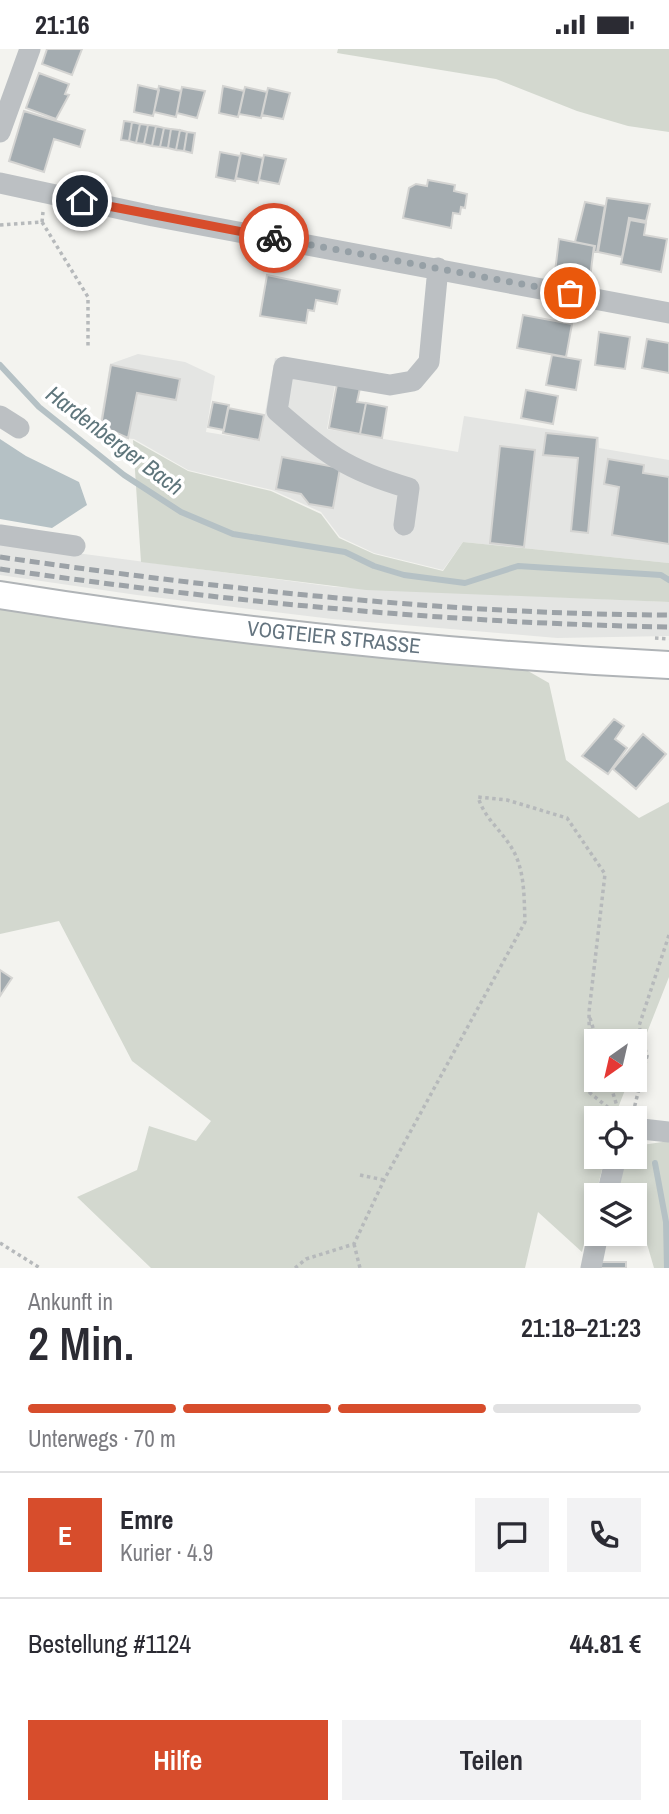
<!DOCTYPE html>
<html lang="de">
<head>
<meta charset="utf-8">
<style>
	:root { --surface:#fff; --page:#f2f2f3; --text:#2b2b33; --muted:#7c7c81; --line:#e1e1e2; --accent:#d74d2c }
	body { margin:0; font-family:"Archivo Narrow",sans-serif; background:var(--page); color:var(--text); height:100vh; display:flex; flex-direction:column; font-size:26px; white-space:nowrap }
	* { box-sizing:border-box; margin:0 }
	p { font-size:23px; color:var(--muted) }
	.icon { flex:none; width:38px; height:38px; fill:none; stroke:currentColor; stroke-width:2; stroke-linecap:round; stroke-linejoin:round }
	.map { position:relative; height:1219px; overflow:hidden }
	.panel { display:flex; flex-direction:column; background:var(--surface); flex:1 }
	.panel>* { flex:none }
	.needle { width:46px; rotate:214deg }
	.buttons { position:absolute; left:584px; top:980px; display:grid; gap:14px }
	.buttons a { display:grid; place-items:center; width:63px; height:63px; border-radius:0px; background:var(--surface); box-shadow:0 4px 10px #0003; font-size:35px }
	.pin { position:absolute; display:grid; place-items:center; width:60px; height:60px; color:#fff; margin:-30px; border:4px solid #fff; border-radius:50%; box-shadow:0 2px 7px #0007 }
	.courier { position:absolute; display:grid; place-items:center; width:70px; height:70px; margin:-35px; border:5px solid #d74d2c; border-radius:50%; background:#fff; color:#222; box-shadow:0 2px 9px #0007 }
	.summary em { font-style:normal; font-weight:600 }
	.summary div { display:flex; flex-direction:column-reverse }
	.summary { display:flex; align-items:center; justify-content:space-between; height:119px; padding:0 28px }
	h1 { font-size:46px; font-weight:600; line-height:52px }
	.bar { display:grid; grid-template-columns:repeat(4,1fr); gap:10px 7px; align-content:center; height:84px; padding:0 28px }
	.bar i { height:9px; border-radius:5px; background:var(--line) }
	.bar .selected { background:var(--accent) }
	.bar p { grid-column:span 4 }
	.line { display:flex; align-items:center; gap:18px; padding:0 28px; border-top:2px solid var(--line) }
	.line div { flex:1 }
	.round { display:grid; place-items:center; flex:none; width:74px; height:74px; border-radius:0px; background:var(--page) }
	.action { display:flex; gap:14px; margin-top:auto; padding:14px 28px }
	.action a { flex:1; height:80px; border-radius:0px; background:var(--accent); color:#fff; font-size:28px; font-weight:600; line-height:80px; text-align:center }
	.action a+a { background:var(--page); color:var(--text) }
	.status { display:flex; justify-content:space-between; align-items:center; height:49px; padding:0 35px; background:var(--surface); direction:ltr }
	.status svg { height:19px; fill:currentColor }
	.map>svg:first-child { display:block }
	.built { fill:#e4e5e3 }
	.green { fill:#d3d8cf }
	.water { fill:#b5c1c5 }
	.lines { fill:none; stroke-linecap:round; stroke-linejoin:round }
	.stream { stroke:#b5c1c5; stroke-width:6 }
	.building { fill:#a4acb0; stroke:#d4d4d2; stroke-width:2 }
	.major-casing { stroke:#b0b4b7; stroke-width:30 }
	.path { stroke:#b6b9bb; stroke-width:3.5; stroke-dasharray:3.5 3.5; stroke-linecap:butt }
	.minor { stroke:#bcc0c3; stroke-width:21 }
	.major { stroke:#fff; stroke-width:26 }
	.rail { stroke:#9ca2a7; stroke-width:5; stroke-dasharray:10 5; stroke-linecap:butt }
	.done { stroke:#96a0a6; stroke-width:7; stroke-dasharray:0 12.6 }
	.route { stroke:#d74d2c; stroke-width:9 }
	.labels { text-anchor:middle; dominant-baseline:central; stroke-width:7; stroke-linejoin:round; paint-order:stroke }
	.street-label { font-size:21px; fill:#64747f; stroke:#fff }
	.water-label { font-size:23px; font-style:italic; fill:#5f767c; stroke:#fff }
</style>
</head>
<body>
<div class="status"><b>21:16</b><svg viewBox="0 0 49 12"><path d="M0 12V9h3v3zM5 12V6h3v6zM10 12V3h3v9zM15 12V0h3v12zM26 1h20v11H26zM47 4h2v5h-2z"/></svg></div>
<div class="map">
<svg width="669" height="1219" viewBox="0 0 669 1219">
	<rect width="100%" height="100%" fill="#f3f3ef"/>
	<path class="built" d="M 138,305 L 185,313 L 215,327 L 206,383 L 260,392 L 275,309 L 338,319 L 327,380 L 458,403 L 464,367 L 599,388 L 599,399 L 669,411 L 669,514 L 463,493 L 443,521 L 374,504 L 340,488 L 321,463 L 272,441 L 188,421 L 134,390 L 122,389 L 99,379 L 110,315 Z
		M 0,494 L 335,538 L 669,553 L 669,587 L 557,589 L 332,570 L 137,546 L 0,526 Z"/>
	<path class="green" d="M 338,0 L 669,0 L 669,83 L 628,77 L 577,62 L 496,30 L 337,4 Z
		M 133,391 L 188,422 L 271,442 L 321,465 L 339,489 L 374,505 L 443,522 L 463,493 L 669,514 L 669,553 L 366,541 L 141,513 Z
		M 0,558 L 521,618 L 549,634 L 566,711 L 639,769 L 669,753 L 669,928 L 635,1014 L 635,992 L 597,992 L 597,1031 L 629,1031 L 614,1069 L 597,1069 L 597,1108 L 605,1108 L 582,1203 L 538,1163 L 525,1219 L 151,1219 L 77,1148 L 137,1121 L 149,1077 L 196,1092 L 211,1072 L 132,1012 L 59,872 L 0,885 Z
		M 669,1092 L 669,1219 L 654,1219 L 640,1171 L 635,1169 L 635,1146 L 615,1146 L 626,1108 L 635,1108 L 635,1097 Z"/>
	<path class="water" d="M 0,390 L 26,407 L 79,433 L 87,456 L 52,479 L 0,470 Z"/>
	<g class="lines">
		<path class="stream" d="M 0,316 L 39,358 L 124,426 L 181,463 L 233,485 L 345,503 L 374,517 L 404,526 L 465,534 L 518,517 L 661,526 L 669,531
			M 655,1114 L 666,1173 L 667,1219"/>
	</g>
	<path class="building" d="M 47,0 L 82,0 L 72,26 L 42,15 Z
		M 39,24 L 69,35 L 65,45 L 69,46 L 56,70 L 26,59 Z
		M 138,36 L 159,41 L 153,67 L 134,63 Z
		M 159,37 L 181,42 L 176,68 L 154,63 Z
		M 223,37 L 244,42 L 238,68 L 219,64 Z
		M 182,38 L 205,42 L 197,69 L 177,64 Z
		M 245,38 L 267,43 L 261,69 L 239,65 Z
		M 268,39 L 290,44 L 283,70 L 262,66 Z
		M 24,62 L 85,81 L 80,98 L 54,90 L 44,123 L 9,112 Z
		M 124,72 L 132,73 L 129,92 L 121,91 Z
		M 132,73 L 140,75 L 136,94 L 129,92 Z
		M 140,75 L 148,76 L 144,95 L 136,94 Z
		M 148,76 L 156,77 L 152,97 L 144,95 Z
		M 156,77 L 164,79 L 160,98 L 152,97 Z
		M 164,79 L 171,80 L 168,99 L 160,98 Z
		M 171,80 L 180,81 L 176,101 L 168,99 Z
		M 180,81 L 187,83 L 184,102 L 176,101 Z
		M 187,83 L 195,84 L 192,104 L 184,102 Z
		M 220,103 L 240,107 L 235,132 L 216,128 Z
		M 241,104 L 263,109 L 258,134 L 236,129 Z
		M 264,106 L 286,110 L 279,135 L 259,131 Z
		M 428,131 L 455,136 L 454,142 L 467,145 L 465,159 L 461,158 L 460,165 L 453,164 L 451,179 L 403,169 L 409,139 L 416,135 L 427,137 Z
		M 607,149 L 650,155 L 646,172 L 629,169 L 622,208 L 598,203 Z
		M 585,153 L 605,157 L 597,203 L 594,203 L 595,197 L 575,193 Z
		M 630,171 L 646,174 L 644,186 L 667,190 L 661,223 L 621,215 Z
		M 559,190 L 594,197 L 590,229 L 555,223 Z
		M 267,226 L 340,241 L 337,255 L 316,251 L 314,262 L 308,261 L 306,274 L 260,267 Z
		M 523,266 L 572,275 L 566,308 L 517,299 Z
		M 599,283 L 630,288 L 625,320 L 595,316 Z
		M 647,290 L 669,294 L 669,324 L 642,319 Z
		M 552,306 L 581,311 L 576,341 L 546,336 Z
		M 111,316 L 180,330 L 176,351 L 137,344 L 128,389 L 101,377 Z
		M 337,335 L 360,339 L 357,353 L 366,354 L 360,385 L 329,379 Z
		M 526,341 L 558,347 L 553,375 L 521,369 Z
		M 213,353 L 229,356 L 224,381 L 208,378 Z
		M 366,354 L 387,358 L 382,389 L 360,385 Z
		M 228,359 L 264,366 L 259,391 L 223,384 Z
		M 546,384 L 597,389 L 588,484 L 571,482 L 578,409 L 543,406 Z
		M 500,397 L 535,401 L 524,498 L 490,494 Z
		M 282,408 L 340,419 L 333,459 L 309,455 L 301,445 L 276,440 Z
		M 608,410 L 644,416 L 643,424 L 669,428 L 669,495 L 612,486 L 619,438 L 604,435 Z
		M 614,670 L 624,677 L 615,690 L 627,699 L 608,725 L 582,707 Z
		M 643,685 L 666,705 L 636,740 L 613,720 Z
		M 0,921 L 12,929 L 0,947 Z
		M 598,1213 L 626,1213 L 626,1219 L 598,1219 Z"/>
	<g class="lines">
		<g class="major-casing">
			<path id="major" d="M 0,546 C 221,581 445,605 669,616"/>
		</g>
		<path class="path" d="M 42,173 L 88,248 L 88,298
			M 0,176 L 42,173 L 43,163
			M 655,589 L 669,590
			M 590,969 L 597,992
			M 609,1031 L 620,1067
			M 633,1064 L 647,1007 L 639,977 L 669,886
			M 360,1126 L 384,1131
			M 0,1194 L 40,1219
			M 354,1195 L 360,1219
			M 295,1219 L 306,1210 L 354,1195 L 384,1131 L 525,873 C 524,850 525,824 514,803 C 503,782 485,771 478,748 L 507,751 L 567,769 L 605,825 L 589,963 L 590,1044 L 620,1068"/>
		<path class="minor" d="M 0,83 L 30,0
			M 0,134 L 153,167 L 669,264
			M 0,367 L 19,379
			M 404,476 L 409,439 C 346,421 325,404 277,362 L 284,318 L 390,336 L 413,332 L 429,313 L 438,219
			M 0,486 L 75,497
			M 635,1083 L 642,1080 L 669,1083
			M 607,1146 L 616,1108
			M 591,1219 L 598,1185"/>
		<use href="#major" class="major"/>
		<path class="rail" d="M 0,508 C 222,540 444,565 669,566
			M 0,520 C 223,552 444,574 669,578"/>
	</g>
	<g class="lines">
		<path class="done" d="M 274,189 L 570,244"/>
		<path class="route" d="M 82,152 L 274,189"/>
	</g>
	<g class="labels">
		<g class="street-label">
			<text transform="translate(334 588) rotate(6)">VOGTEIER STRASSE</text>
		</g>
		<g class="water-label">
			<text transform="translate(115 391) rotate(37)">Hardenberger Bach</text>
		</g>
	</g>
</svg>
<div class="buttons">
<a><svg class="needle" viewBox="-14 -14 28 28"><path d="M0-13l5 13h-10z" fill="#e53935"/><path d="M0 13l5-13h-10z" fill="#7c7c81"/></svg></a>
<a><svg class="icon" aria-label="locate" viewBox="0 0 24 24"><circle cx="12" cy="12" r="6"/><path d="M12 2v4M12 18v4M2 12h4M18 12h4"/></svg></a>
<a><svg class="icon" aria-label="layers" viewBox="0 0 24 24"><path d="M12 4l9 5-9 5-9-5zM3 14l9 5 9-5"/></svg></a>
</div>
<div class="pin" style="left:570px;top:244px;background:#ea580c"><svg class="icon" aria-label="bag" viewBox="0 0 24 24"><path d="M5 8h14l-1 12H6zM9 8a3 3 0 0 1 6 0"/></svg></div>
<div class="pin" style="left:82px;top:152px;background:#1f2937"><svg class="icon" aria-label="home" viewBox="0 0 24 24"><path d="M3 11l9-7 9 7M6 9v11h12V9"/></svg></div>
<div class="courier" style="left:274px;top:189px"><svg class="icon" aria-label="bike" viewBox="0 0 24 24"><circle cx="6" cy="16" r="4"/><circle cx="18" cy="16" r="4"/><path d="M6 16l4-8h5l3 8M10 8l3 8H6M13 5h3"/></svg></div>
</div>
<section class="panel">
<div class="summary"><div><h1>2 Min.</h1><p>Ankunft in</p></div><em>21:18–21:23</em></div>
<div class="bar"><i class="selected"></i><i class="selected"></i><i class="selected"></i><i></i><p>Unterwegs · 70 m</p></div>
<div class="line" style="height:126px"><b class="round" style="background:var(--accent);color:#fff">E</b><div><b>Emre</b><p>Kurier · 4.9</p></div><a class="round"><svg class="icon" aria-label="chat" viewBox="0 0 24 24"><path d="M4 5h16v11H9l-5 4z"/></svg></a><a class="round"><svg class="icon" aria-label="phone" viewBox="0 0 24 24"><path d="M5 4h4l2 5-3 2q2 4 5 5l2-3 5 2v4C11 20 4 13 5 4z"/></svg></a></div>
<div class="line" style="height:91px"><div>Bestellung #1124</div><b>44.81 €</b></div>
<div class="action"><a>Hilfe</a><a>Teilen</a></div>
</section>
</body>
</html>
